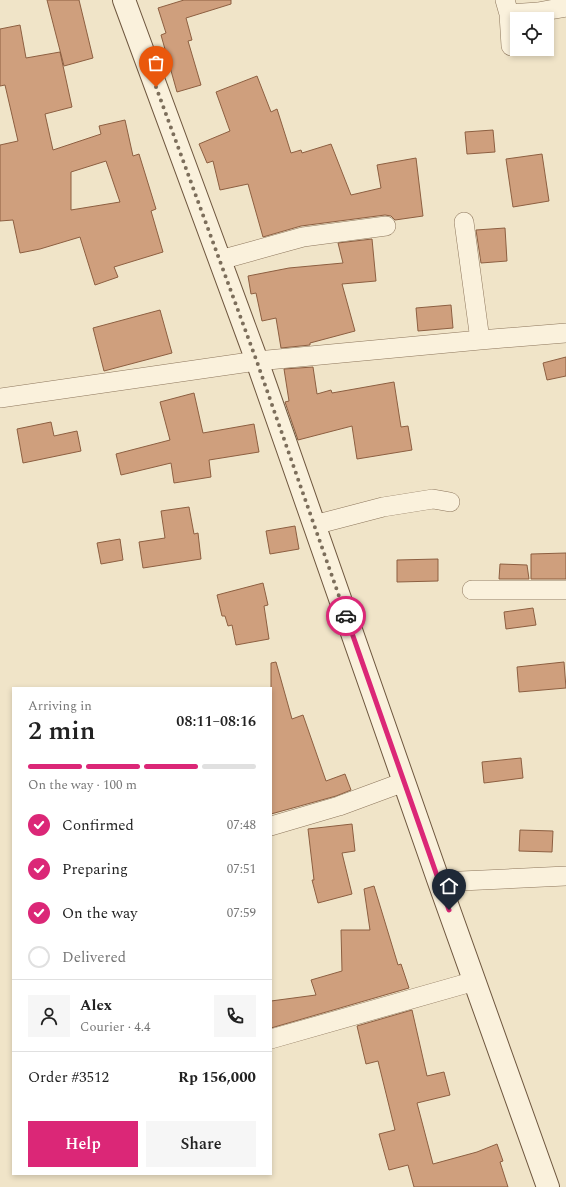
<!DOCTYPE html>
<html lang="en">
<head>
<meta charset="utf-8">
<style>
	:root { --surface:#fff; --page:#f6f6f6; --text:#222; --muted:#767676; --line:#e0e0e0; --accent:#db2777 }
	body { margin:0; font-family:Spectral,serif; background:var(--page); color:var(--text); height:100vh; display:flex; flex-direction:column; font-size:15px; white-space:nowrap }
	* { box-sizing:border-box; margin:0 }
	p { font-size:13px; color:var(--muted) }
	.icon { flex:none; width:22px; height:22px; fill:none; stroke:currentColor; stroke-width:2; stroke-linecap:round; stroke-linejoin:round }
	.map { position:relative; flex:1; overflow:hidden }
	.drawer { position:absolute; left:12px; top:687px; width:260px; height:488px; display:flex; flex-direction:column; background:var(--surface); border-radius:0px; box-shadow:0 2px 6px #0003 }
	.drawer>* { flex:none }
	.buttons { position:absolute; left:510px; top:12px; display:grid; gap:8px }
	.buttons a { display:grid; place-items:center; width:44px; height:44px; border-radius:0px; background:var(--surface); box-shadow:0 2px 6px #0003; font-size:20px }
	.pin { position:absolute; display:grid; place-items:center; width:34px; height:34px; color:#fff; margin:-41px -17px; border-radius:50% 50% 50% 0; rotate:-45deg; box-shadow:0 0 4px #0007 }
	.pin .icon { rotate:45deg }
	.courier { position:absolute; display:grid; place-items:center; width:40px; height:40px; margin:-20px; border:3px solid #db2777; border-radius:50%; background:#fff; color:#222; box-shadow:0 1px 5px #0007 }
	.headline em { font-style:normal; font-weight:600 }
	.headline div { display:flex; flex-direction:column-reverse }
	.headline { display:flex; align-items:center; justify-content:space-between; height:68px; padding:0 16px }
	h1 { font-size:26px; font-weight:600; line-height:30px }
	.bar { display:grid; grid-template-columns:repeat(4,1fr); gap:6px 4px; align-content:center; height:48px; padding:0 16px }
	.bar i { height:5px; border-radius:3px; background:var(--line) }
	.bar .on { background:var(--accent) }
	.bar p { grid-column:span 4 }
	.line { display:flex; align-items:center; gap:10px; padding:0 16px; border-top:1px solid var(--line) }
	.line div { flex:1 }
	.round { display:grid; place-items:center; flex:none; width:42px; height:42px; border-radius:0px; background:var(--page) }
	ol { padding:0 16px; list-style:none }
	li { display:flex; align-items:center; gap:12px; height:44px }
	li p { margin-inline-start:auto }
	li .icon { padding:4px; border-radius:50%; background:var(--accent); color:#fff; stroke-width:4 }
	li:last-child { color:var(--muted) }
	li i { width:22px; height:22px; border:2px solid var(--line); border-radius:50% }
	.cta { display:flex; gap:8px; margin-top:auto; padding:8px 16px }
	.cta a { flex:1; height:46px; border-radius:0px; background:var(--accent); color:#fff; font-size:16px; font-weight:600; line-height:46px; text-align:center }
	.cta a+a { background:var(--page); color:var(--text) }
	.map>svg:first-child { display:block }
	.building { fill:#cf9f7d; stroke:#8d5f41; fill-rule:evenodd }
	.lines { fill:none; stroke-linecap:round; stroke-linejoin:round }
	.street-casing { stroke:#8d765c; stroke-width:20 }
	.secondary-casing { stroke:#6f573f; stroke-width:24 }
	.street { stroke:#faf1dc; stroke-width:19 }
	.secondary { stroke:#faf1dc; stroke-width:22 }
	.done { stroke:#7c6e5b; stroke-width:4; stroke-dasharray:0 7.2 }
	.route { stroke:#db2777; stroke-width:5 }
</style>
</head>
<body>
<div class="map">
<svg width="566" height="1187" viewBox="0 0 566 1187">
	<rect width="100%" height="100%" fill="#f0e4c8"/>
	<path class="building" d="M 47,0 L 79,0 L 93,58 L 64,66 Z
		M 184,0 L 231,0 L 231,4 L 186,18 L 192,40 L 188,41 L 201,85 L 177,92 L 161,35 L 166,33 L 158,8 Z
		M 20,25 L 26,58 L 60,52 L 72,107 L 45,114 L 53,150 L 101,134 L 99,126 L 125,120 L 133,156 L 139,154 L 156,209 L 151,211 L 163,252 L 114,267 L 118,277 L 95,285 L 80,237 L 40,249 L 20,253 L 13,220 L 0,221 L 0,145 L 18,141 L 5,85 L 0,86 L 0,29 ZM 106,161 L 120,202 L 71,210 L 71,172 Z
		M 257,76 L 271,112 L 277,109 L 291,153 L 301,150 L 302,153 L 331,144 L 351,195 L 381,188 L 377,165 L 416,158 L 423,216 L 395,220 L 391,216 L 385,215 L 301,226 L 263,237 L 248,184 L 220,190 L 213,161 L 207,163 L 199,144 L 230,131 L 216,92 Z
		M 493,130 L 495,152 L 467,154 L 465,132 Z
		M 542,154 L 549,201 L 513,207 L 506,159 Z
		M 505,228 L 507,261 L 481,263 L 476,230 Z
		M 372,239 L 376,281 L 342,284 L 355,331 L 310,343 L 310,345 L 281,348 L 276,318 L 262,321 L 256,293 L 251,294 L 248,276 L 289,268 L 343,263 L 338,243 Z
		M 451,305 L 453,328 L 418,331 L 416,308 Z
		M 160,310 L 172,353 L 104,371 L 93,328 Z
		M 566,357 L 566,376 L 547,380 L 543,363 Z
		M 313,367 L 317,394 L 331,390 L 332,393 L 394,382 L 401,427 L 408,426 L 412,450 L 357,459 L 352,426 L 298,440 L 285,402 L 289,401 L 284,369 Z
		M 194,393 L 203,433 L 254,424 L 259,452 L 209,460 L 211,477 L 174,483 L 171,463 L 121,475 L 116,454 L 170,440 L 160,402 Z
		M 51,422 L 54,436 L 77,431 L 81,451 L 23,463 L 17,429 Z
		M 189,507 L 194,534 L 198,533 L 201,559 L 143,568 L 139,542 L 165,538 L 161,511 Z
		M 295,526 L 299,549 L 270,554 L 266,531 Z
		M 120,539 L 123,560 L 101,564 L 97,543 Z
		M 566,553 L 566,579 L 531,579 L 531,554 Z
		M 438,559 L 438,581 L 397,582 L 397,560 Z
		M 500,564 L 527,565 L 529,579 L 499,579 Z
		M 263,583 L 268,605 L 264,606 L 269,639 L 236,645 L 232,625 L 228,626 L 225,616 L 222,616 L 217,595 Z
		M 533,608 L 536,625 L 506,629 L 504,612 Z
		M 276,662 L 292,719 L 303,715 L 326,781 L 345,774 L 351,790 L 336,796 L 271,814 L 271,663 Z
		M 564,662 L 566,688 L 519,692 L 517,667 Z
		M 521,758 L 523,778 L 484,783 L 482,762 Z
		M 352,824 L 355,851 L 342,853 L 352,894 L 318,903 L 312,880 L 314,880 L 308,829 Z
		M 520,830 L 553,831 L 552,852 L 519,851 Z
		M 374,886 L 398,965 L 401,964 L 409,988 L 271,1028 L 271,1001 L 316,995 L 311,980 L 342,971 L 341,930 L 370,930 L 364,889 Z
		M 412,1010 L 427,1076 L 444,1072 L 450,1095 L 417,1103 L 433,1164 L 477,1152 L 497,1144 L 503,1161 L 500,1162 L 508,1187 L 414,1187 L 408,1165 L 389,1170 L 379,1134 L 395,1130 L 378,1061 L 366,1064 L 357,1026 Z"/>
	<g class="lines">
		<g class="street-casing">
			<path id="street" d="M 505,0 L 509,14 L 511,46
				M 509,14 L 538,12 L 566,7
				M 464,222 L 480,340
				M 220,260 L 303,237 L 386,226
				M 0,398 L 257,361 L 480,340 L 566,333
				M 314,525 L 383,507 L 433,499 L 450,502
				M 472,590 L 566,590
				M 271,826 L 339,806 L 404,782
				M 439,882 L 566,876
				M 271,1039 L 475,981"/>
		</g>
		<g class="secondary-casing">
			<path id="secondary" d="M 124,0 L 257,361 L 439,882 L 548,1187"/>
		</g>
		<use href="#street" class="street"/>
		<use href="#secondary" class="secondary"/>
	</g>
	<g class="lines">
		<path class="done" d="M 156,87 L 257,362 L 346,616"/>
		<path class="route" d="M 346,616 L 449,910"/>
	</g>
</svg>
<div class="buttons">
<a><svg class="icon" aria-label="locate" viewBox="0 0 24 24"><circle cx="12" cy="12" r="6"/><path d="M12 2v4M12 18v4M2 12h4M18 12h4"/></svg></a>
</div>
<div class="pin" style="left:156px;top:87px;background:#ea580c"><svg class="icon" aria-label="bag" viewBox="0 0 24 24"><path d="M5 8h14l-1 12H6zM9 8a3 3 0 0 1 6 0"/></svg></div>
<div class="pin" style="left:449px;top:910px;background:#1f2937"><svg class="icon" aria-label="home" viewBox="0 0 24 24"><path d="M3 11l9-7 9 7M6 9v11h12V9"/></svg></div>
<div class="courier" style="left:346px;top:616px"><svg class="icon" aria-label="car" viewBox="0 0 24 24"><path d="M5 17H2v-5l4-1 3-4h7l3 4 3 1v5h-3M9 17h6M6 11h13"/><circle cx="7" cy="17" r="2"/><circle cx="17" cy="17" r="2"/></svg></div>
<section class="drawer">
<div class="headline"><div><h1>2 min</h1><p>Arriving in</p></div><em>08:11–08:16</em></div>
<div class="bar"><i class="on"></i><i class="on"></i><i class="on"></i><i></i><p>On the way · 100 m</p></div>
<ol>
<li><svg class="icon" aria-label="check" viewBox="0 0 24 24"><path d="M5 12l5 5 9-10"/></svg>Confirmed<p>07:48</p></li>
<li><svg class="icon" aria-label="check" viewBox="0 0 24 24"><path d="M5 12l5 5 9-10"/></svg>Preparing<p>07:51</p></li>
<li><svg class="icon" aria-label="check" viewBox="0 0 24 24"><path d="M5 12l5 5 9-10"/></svg>On the way<p>07:59</p></li>
<li><i></i>Delivered</li>
</ol>
<div class="line" style="height:72px"><a class="round"><svg class="icon" aria-label="person" viewBox="0 0 24 24"><circle cx="12" cy="8" r="4"/><path d="M4 21q1-7 8-7t8 7"/></svg></a><div><b>Alex</b><p>Courier · 4.4</p></div><a class="round"><svg class="icon" aria-label="phone" viewBox="0 0 24 24"><path d="M5 4h4l2 5-3 2q2 4 5 5l2-3 5 2v4C11 20 4 13 5 4z"/></svg></a></div>
<div class="line" style="height:52px"><div>Order #3512</div><b>Rp 156,000</b></div>
<div class="cta"><a>Help</a><a>Share</a></div>
</section>
</div>
</body>
</html>
